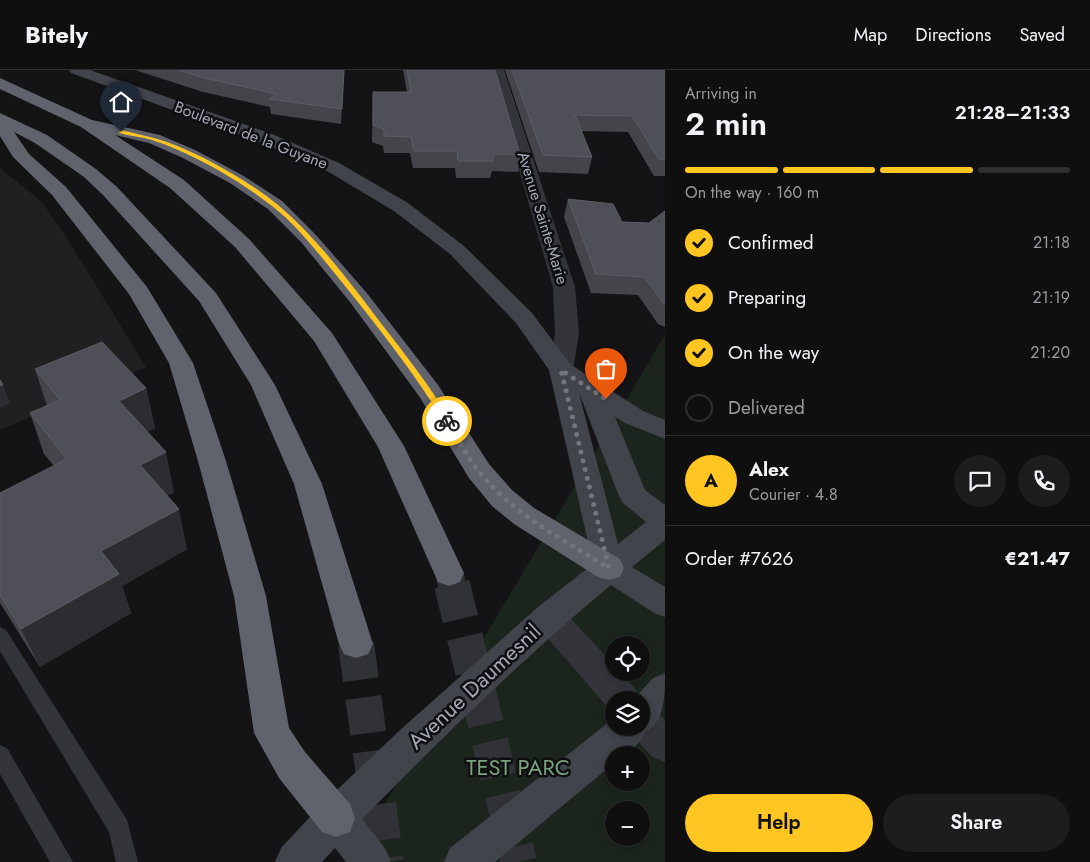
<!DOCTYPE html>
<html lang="en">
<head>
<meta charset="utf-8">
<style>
	:root { --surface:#0f0f10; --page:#1d1d1e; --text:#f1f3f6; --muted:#9b9c9f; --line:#2f2f30; --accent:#ffc622 }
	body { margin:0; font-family:Jost,sans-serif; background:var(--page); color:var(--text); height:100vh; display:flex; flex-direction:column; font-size:19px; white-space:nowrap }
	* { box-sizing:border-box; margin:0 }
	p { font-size:16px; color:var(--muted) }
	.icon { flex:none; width:28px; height:28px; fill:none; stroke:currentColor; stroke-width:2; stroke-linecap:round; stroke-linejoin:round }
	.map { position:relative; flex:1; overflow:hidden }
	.side { display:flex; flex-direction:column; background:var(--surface); width:425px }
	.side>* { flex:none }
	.controls { position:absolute; left:605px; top:566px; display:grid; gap:10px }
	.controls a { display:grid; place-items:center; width:45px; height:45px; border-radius:50%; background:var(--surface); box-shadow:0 2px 8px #0003,0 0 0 1px var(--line); font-size:25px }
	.pin { position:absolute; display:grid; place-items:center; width:42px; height:42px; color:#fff; margin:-51px -21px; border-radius:50% 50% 50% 0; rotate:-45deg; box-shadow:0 0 5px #0007 }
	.pin .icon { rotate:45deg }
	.courier { position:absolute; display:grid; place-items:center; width:50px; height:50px; margin:-25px; border:4px solid #ffc622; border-radius:50%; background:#fff; color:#222; box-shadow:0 1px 6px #0007 }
	.summary em { font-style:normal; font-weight:600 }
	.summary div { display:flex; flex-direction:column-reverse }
	.summary { display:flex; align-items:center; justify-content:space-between; height:85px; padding:0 20px }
	h1 { font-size:32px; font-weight:600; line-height:38px }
	.bar { display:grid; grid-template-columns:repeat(4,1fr); gap:8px 5px; align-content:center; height:60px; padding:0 20px }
	.bar i { height:6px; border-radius:4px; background:var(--line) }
	.bar .selected { background:var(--accent) }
	.bar p { grid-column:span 4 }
	.line { display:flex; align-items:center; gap:12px; padding:0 20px; border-top:1px solid var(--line) }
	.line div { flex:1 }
	.round { display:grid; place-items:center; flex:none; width:52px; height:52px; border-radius:26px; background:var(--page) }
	ol { padding:0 20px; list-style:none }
	li { display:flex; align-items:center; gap:15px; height:55px }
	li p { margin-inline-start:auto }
	li .icon { padding:5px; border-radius:50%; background:var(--accent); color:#111; stroke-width:4 }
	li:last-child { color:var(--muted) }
	li i { width:28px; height:28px; border:2px solid var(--line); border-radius:50% }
	.primary-button { display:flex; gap:10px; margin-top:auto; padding:10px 20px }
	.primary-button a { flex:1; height:58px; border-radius:30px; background:var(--accent); color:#111; font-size:20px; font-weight:600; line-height:58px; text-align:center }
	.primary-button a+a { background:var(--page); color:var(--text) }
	header { display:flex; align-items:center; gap:30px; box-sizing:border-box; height:70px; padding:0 25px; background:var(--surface); border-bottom:1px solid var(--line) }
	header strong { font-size:24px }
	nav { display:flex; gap:28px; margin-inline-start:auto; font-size:18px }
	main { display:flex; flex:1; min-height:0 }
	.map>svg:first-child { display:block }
	.built { fill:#202023 }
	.green { fill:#1b241d; fill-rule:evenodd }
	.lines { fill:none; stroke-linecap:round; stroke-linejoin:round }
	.highway-tunnel-far1 { stroke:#313236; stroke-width:28; stroke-dasharray:28 14; stroke-linecap:butt }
	.highway-tunnel { stroke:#313236; stroke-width:36; stroke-dasharray:36 18; stroke-linecap:butt }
	.lane { fill:#34353b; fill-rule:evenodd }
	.street { fill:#34353b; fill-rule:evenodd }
	.secondary { fill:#42444b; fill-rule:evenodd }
	.highway { fill:#60626c; fill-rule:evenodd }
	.wall { fill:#45444b }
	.shaded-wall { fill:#2d2d31 }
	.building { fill:#4f4f57; stroke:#5d5d66 }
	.route { fill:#ffc622 }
	.done { stroke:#72747f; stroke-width:5; stroke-dasharray:0 9 }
	.labels { text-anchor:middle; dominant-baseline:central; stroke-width:5; stroke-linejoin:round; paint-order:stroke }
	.far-street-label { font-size:16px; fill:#a4a8b7; stroke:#0f0f11 }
	.near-street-label { font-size:22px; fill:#a4a8b7; stroke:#0f0f11 }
	.near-park-label { font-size:22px; fill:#79a47f; stroke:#0f0f11 }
</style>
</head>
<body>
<header>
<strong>Bitely</strong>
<nav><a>Map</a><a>Directions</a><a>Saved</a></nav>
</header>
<main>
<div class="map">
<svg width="665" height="792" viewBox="0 0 665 792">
	<rect width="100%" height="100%" fill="#141416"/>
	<path class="built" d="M 0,98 L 42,132 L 68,170 L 146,297 L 0,360 Z"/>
	<path class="green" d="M 665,265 L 665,792 L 350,792 ZM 614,575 L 641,575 L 641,602 L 614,602 ZM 614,630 L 641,630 L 641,658 L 614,658 ZM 614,685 L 641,685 L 641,712 L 614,712 ZM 614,740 L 641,740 L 641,768 L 614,768 Z"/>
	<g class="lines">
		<path class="highway-tunnel-far1" d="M 449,503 L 452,515"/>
		<path class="highway-tunnel" d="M 452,514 L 519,792
			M 356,574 L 386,792"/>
		<path class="lane" d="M 0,557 L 6,560 L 127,750 L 138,792 L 116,792 L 109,762 L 0,581 Z
			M 0,675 L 7,678 L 73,792 L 50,792 L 0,704 Z"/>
		<path class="street" d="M 490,0 L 504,0 L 575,217 L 579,263 L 573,300 L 570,306 L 561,308 L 552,306 L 549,300 L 555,263 L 553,217 Z
			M 549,533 L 560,537 L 614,595 L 614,602 L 621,602 L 635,619 L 641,630 L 614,630 L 614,643 L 611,641 L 538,557 L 533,547 L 538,537 Z
			M 641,633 L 654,638 L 665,650 L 665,692 L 652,687 L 626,658 L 641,658 Z"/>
		<path class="secondary" d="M 69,0 L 90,0 L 272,64 L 339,93 L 408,133 L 464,176 L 532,243 L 570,294 L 643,341 L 665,350 L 665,369 L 625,353 L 615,347 L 645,420 L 665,435 L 665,470 L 632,497 L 665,517 L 665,547 L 654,543 L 611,515 C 523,588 442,668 362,749 L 385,778 L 391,792 L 346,792 L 335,778 L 322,792 L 275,792 L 281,778 L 322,734 L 399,661 L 538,537 L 593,494 L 549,300 L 516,253 L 450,184 L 394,141 L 327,101 L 260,72 L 71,3 ZM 579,323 L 619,426 L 623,433 L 646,452 L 618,474 Z
			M 665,603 C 665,627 665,652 645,662 C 640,675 628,685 614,685 L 614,693 L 495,792 L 444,792 L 450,778 L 614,648 L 614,658 L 641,658 L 641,630 L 633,630 L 653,608 Z"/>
		<path class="highway" d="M 0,8 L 92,50 L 160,65 L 195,80 L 242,105 L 282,131 L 315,164 L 366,222 L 438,315 L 489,394 L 512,420 L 534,438 L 620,489 L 624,498 L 620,507 L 609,510 L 598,507 L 514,454 L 492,436 L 469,408 L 419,326 L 350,232 L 301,172 L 268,139 L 230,113 L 183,88 L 149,73 L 115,65 L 184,110 L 249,169 L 332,263 L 404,376 L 464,503 L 460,512 L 449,516 L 438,512 L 378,377 L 314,271 L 235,177 L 170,118 L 81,57 L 0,19 Z
			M 0,43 L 47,65 L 96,99 L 117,117 L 216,223 L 275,315 L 322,414 L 373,574 L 368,584 L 356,588 L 344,584 L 339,574 L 294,414 L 251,315 L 199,231 L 103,125 L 84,107 L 35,73 L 14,62 L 29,84 L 66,117 L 147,217 L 193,293 L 226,391 L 266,526 L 289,658 L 305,682 L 350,734 L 355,748 L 350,762 L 336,767 L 322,762 L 279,708 L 254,663 L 234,526 L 198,391 L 169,293 L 129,224 L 52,125 L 13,87 L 0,66 Z"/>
	</g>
	<path class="wall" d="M 135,0 L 344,0 L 341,54 L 271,44 L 270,37 L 203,22 Z
		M 403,0 L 495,0 L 520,85 L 518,102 L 492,101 L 490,108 L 456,108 L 455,98 L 413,98 L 410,83 L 384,83 L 383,76 L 372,72 L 373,22 L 407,22 Z
		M 505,0 L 665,0 L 665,106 L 654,106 L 628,62 L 581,61 L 592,87 L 588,104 L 539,102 Z
		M 568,129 L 622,152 L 649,153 L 665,141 L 665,257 L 658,254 L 638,225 L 591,223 L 564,147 Z
		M 35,299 L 146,318 L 155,358 L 147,362 L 174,422 L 167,426 L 187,479 L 122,516 L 131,543 L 40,597 L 0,533 L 0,423 L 54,396 L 44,384 L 30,343 L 47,336 Z"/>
	<path class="shaded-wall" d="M 3,315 L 10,333 L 0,338 L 0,316 Z
		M 146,318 L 155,358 L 129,371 L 119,331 Z
		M 166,382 L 174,422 L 150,435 L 140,395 Z
		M 179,439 L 187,479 L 122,516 L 131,543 L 40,597 L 21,559 L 101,481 Z"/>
	<path class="building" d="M 179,0 L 344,0 L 342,39 L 270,29 L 276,24 L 201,7 Z
		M 407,0 L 495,0 L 520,85 L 493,84 L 493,91 L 458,91 L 457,81 L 414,81 L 411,67 L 384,66 L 384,59 L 373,55 L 373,22 L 411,22 Z
		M 512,0 L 665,0 L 665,89 L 659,89 L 632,46 L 575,45 L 592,87 L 543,85 Z
		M 568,129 L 613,134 L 622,152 L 649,153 L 665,141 L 665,235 L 644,207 L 596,204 Z
		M 102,272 L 146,318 L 119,331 L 166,382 L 140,395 L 179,439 L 101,481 L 119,504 L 21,559 L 0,525 L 0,423 L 67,389 L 30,343 L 60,330 L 35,299 Z
		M 0,310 L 3,315 L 0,316 Z"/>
	<path class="route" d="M 121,60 C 132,63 143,65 154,68 C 191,78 248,110 278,135 C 317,168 349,211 380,252 C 405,284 430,316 451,351 L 450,353 L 445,353 C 413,301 375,253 337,206 C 317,182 297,155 272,136 C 239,110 192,83 152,70 C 142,67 130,66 119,63 Z"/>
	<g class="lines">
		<path class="done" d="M 447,351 C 458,368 467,387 480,403 C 516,446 562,469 609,498 L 561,300 L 606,329"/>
	</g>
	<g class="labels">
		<g class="far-street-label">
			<text transform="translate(251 65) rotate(21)">Boulevard de la Guyane</text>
			<text transform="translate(543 148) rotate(73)">Avenue Sainte-Marie</text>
		</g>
		<g class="near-street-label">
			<text transform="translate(474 616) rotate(-43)">Avenue Daumesnil</text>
		</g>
		<g class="near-park-label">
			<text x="518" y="697">TEST PARC</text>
		</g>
	</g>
</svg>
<div class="controls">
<a><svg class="icon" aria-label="locate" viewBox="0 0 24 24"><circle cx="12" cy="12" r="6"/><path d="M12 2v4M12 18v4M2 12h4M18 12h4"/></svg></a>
<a><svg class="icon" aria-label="layers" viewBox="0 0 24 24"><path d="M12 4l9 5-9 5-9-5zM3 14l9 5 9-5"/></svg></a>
<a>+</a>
<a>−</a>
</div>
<div class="pin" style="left:606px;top:329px;background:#ea580c"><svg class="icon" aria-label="bag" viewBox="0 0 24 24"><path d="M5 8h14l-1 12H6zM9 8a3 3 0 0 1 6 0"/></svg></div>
<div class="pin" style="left:121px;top:62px;background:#1f2937"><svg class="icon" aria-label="home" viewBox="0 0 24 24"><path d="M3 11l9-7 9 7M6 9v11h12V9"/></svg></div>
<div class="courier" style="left:447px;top:351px"><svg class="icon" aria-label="bike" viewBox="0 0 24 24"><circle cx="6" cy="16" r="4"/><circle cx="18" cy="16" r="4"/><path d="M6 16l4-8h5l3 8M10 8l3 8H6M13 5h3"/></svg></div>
</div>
<section class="side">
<div class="summary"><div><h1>2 min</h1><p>Arriving in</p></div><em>21:28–21:33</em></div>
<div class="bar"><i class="selected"></i><i class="selected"></i><i class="selected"></i><i></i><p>On the way · 160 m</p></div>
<ol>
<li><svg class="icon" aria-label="check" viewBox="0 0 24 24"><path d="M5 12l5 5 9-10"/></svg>Confirmed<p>21:18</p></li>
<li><svg class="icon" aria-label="check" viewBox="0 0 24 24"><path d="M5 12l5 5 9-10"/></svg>Preparing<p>21:19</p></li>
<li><svg class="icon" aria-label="check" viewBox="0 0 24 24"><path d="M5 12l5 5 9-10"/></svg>On the way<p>21:20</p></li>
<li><i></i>Delivered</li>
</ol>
<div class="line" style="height:90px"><b class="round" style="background:var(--accent);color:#111">A</b><div><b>Alex</b><p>Courier · 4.8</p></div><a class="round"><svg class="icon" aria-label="chat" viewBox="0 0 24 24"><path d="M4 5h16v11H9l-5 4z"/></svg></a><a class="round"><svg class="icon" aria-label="phone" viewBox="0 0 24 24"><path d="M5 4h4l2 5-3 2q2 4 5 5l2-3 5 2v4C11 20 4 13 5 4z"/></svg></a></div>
<div class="line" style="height:65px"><div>Order #7626</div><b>€21.47</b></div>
<div class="primary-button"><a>Help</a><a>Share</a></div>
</section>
</main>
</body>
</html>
